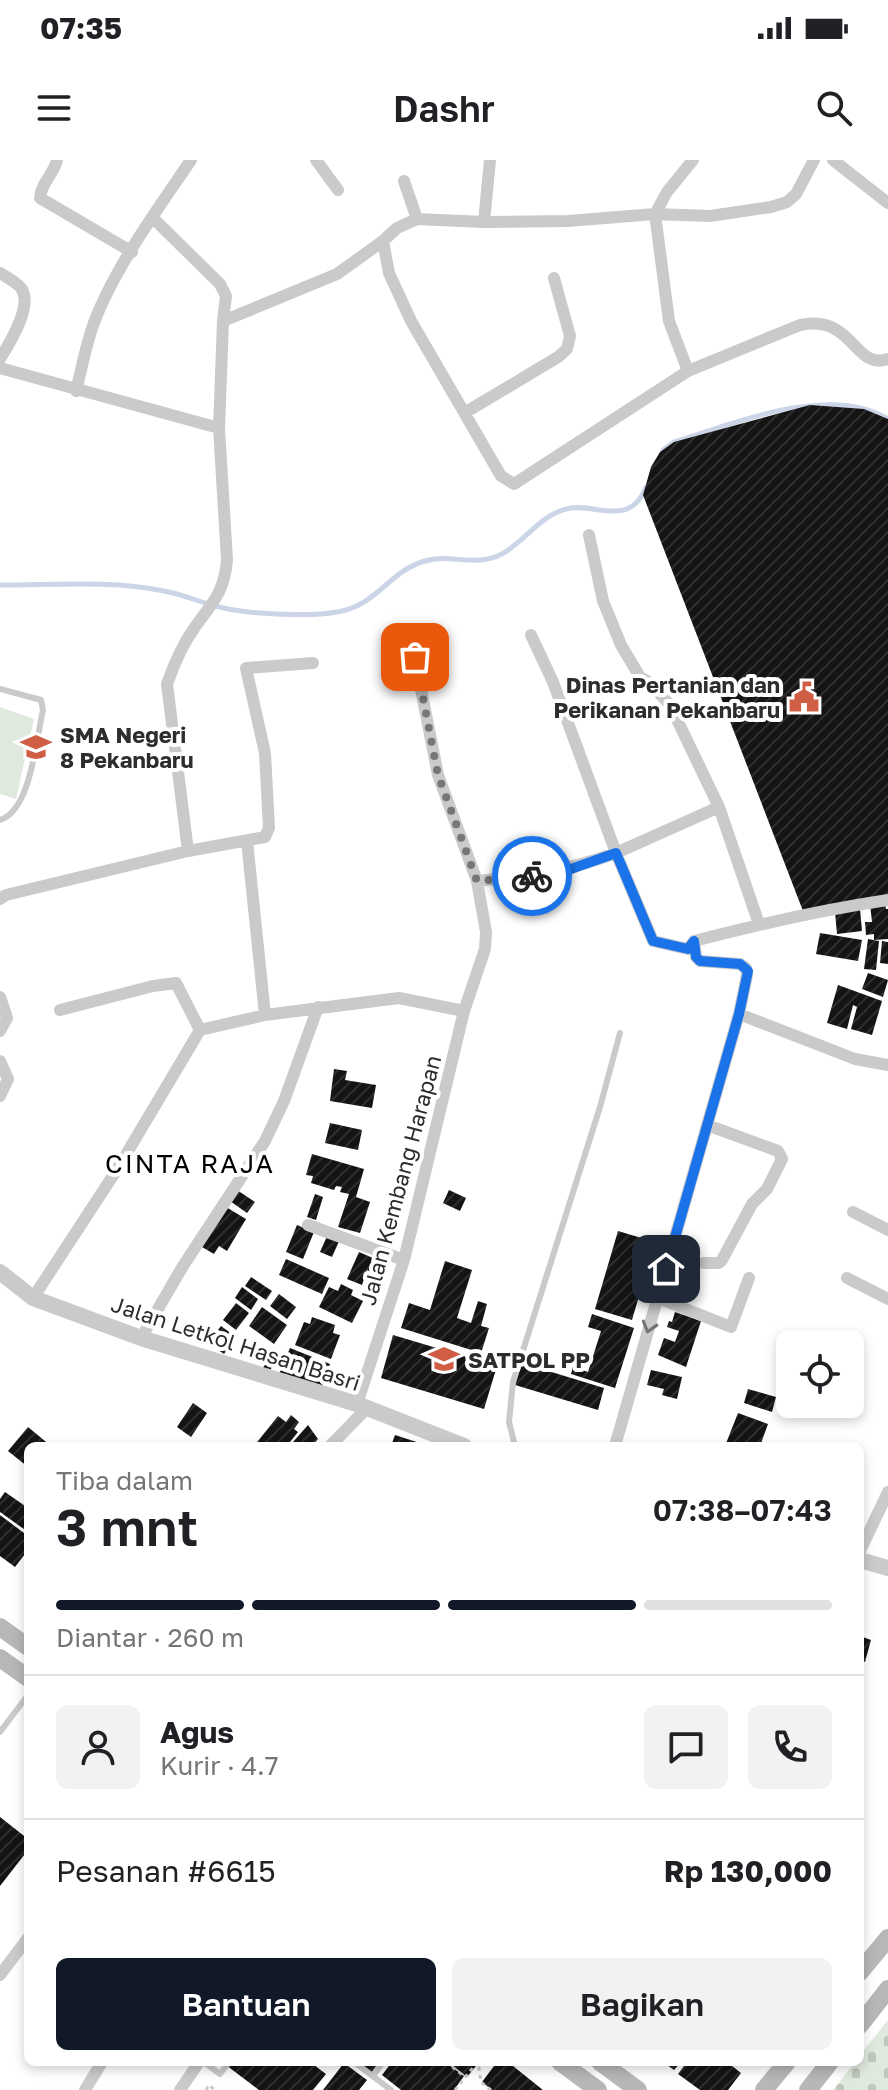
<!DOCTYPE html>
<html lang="id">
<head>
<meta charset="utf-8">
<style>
	:root { --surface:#fff; --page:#f2f2f2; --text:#202124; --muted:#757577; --line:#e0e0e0; --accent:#111827 }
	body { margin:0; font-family:"Golos Text",sans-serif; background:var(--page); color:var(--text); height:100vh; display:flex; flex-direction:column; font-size:30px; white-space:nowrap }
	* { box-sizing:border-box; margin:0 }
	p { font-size:26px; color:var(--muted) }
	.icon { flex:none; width:44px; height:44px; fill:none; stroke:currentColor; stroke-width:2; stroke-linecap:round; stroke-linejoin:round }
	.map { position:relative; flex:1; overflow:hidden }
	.panel { position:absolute; left:24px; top:1282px; width:840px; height:624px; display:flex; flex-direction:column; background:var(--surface); border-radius:12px; box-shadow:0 4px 12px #0003 }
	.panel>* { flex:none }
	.fabs { position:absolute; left:776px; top:1170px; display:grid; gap:16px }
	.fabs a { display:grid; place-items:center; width:88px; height:88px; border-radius:12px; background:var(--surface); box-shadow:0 4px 12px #0003; font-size:40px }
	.pin { position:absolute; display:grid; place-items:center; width:68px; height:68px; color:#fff; margin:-34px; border-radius:16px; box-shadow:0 4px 12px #0006 }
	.courier { position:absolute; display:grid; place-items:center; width:80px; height:80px; margin:-40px; border:6px solid #1a73e8; border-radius:50%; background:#fff; color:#222; box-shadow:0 2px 10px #0007 }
	.headline em { font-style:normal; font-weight:600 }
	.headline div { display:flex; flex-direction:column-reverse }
	.headline { display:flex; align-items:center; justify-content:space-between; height:136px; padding:0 32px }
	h1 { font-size:52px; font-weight:600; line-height:60px }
	.bar { display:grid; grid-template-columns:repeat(4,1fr); gap:12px 8px; align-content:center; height:96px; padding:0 32px }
	.bar i { height:10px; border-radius:6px; background:var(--line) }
	.bar .on { background:var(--accent) }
	.bar p { grid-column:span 4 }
	.line { display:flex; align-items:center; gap:20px; padding:0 32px; border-top:2px solid var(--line) }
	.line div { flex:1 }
	.round { display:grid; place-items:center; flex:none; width:84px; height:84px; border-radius:12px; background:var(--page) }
	.action { display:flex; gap:16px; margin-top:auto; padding:16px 32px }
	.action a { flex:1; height:92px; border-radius:12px; background:var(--accent); color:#fff; font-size:32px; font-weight:600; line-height:92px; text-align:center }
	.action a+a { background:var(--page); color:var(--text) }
	.status { display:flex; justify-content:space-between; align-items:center; height:56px; padding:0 40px; background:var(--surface); direction:ltr }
	.status svg { height:22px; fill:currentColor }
	header { display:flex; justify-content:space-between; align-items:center; height:104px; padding:0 32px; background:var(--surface); font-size:36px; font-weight:600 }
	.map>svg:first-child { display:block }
	.grass { fill:#e0e9dd }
	.cemetery { fill:url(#cemetery-stones) }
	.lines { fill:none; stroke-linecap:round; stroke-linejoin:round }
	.stream { stroke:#cbd5e7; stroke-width:5 }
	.building { fill:url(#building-hatch) }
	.path { stroke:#cacaca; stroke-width:3; stroke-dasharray:4 4; stroke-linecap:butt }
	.service { stroke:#cacaca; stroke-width:6 }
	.minor { stroke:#cacaca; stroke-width:12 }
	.tertiary { stroke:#cacaca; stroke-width:16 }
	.secondary { stroke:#b7b7b7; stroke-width:18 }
	.oneway { stroke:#747474 }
	.done { stroke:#767676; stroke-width:8; stroke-dasharray:0 14.4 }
	.route { stroke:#1a73e8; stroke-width:10 }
	.labels { text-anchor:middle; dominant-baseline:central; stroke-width:8; stroke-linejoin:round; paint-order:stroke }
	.poi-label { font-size:22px; font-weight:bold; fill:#2d2d2d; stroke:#fff; text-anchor:start }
	.street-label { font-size:22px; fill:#2d2d2d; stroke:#fff }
	.quarter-label { font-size:26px; letter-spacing:2px; fill:#000; stroke:#fff }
</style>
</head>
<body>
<div class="status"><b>07:35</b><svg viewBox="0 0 49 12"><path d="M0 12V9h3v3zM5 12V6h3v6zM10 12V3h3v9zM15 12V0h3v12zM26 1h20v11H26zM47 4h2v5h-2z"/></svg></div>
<header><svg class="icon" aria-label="menu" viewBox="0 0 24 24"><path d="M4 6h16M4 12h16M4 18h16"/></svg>Dashr<svg class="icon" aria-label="search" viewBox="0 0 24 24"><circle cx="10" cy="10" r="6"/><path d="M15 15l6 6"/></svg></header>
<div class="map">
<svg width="888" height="1930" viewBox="0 0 888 1930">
	<defs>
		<pattern id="cemetery-stones" width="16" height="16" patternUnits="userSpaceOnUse" patternTransform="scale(2)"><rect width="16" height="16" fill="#e0e9dd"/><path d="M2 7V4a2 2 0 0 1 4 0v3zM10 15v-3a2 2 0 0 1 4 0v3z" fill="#c0c8be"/></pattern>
		<pattern id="building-hatch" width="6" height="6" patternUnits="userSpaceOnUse" patternTransform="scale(2)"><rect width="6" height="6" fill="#141414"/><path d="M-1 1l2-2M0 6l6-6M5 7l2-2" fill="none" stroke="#2e2e2e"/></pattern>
	</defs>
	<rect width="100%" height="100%" fill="#fff"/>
	<path class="grass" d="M 0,547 L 34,559 L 16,639 L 0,634 Z"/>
	<path class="cemetery" d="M 888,1860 L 888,1930 L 833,1930 L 855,1902 L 860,1902 L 860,1895 Z"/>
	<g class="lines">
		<path class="stream" d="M 663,290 L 674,282 C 733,264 830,223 888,259
			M 0,425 C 54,425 111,420 164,431 C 186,435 206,445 228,449 C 254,454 311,457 337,452 C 378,445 389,411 425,401 C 451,393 474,408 502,394 C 524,382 541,355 566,349 C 594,341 629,370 646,327"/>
	</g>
	<path class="building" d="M 810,245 L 864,249 L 888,259 L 888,739 L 803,751 L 643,335 L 651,307 L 660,292 L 674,282 Z
		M 885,743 L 886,749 L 888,749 L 888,779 L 874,780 L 874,774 L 866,775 L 865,762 L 872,762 L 870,744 Z
		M 860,749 L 862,771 L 837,774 L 835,752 Z
		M 820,773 L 862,780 L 858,801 L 816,794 Z
		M 868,779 L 879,781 L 876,810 L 864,809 Z
		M 882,781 L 888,782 L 888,804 L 880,803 Z
		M 868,813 L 888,820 L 883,837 L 862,829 Z
		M 838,825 L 882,841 L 872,875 L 851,869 L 857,847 L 853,845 L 847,869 L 827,863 Z
		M 334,909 L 347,911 L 345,920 L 376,925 L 372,948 L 330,941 Z
		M 330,963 L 362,970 L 358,990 L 325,983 Z
		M 312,994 L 364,1009 L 356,1037 L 370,1042 L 360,1073 L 338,1067 L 349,1034 L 340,1032 L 342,1027 L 336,1026 L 334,1030 L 311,1023 L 313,1016 L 306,1015 Z
		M 237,1030 L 255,1042 L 247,1053 L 230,1041 Z
		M 449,1030 L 466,1038 L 460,1051 L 443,1043 Z
		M 315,1034 L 323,1037 L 316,1060 L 307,1057 Z
		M 226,1047 L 246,1059 L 227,1091 L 219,1086 L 214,1094 L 202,1087 Z
		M 297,1065 L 314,1072 L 303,1099 L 286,1092 Z
		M 618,1071 L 655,1082 L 632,1160 L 595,1149 Z
		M 328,1074 L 340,1079 L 332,1097 L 320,1092 Z
		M 359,1092 L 373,1098 L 371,1102 L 376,1104 L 373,1113 L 367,1110 L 362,1125 L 347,1119 Z
		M 286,1099 L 329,1118 L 322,1134 L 279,1115 Z
		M 445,1101 L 472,1110 L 457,1158 L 471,1163 L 478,1141 L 487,1144 L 481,1166 L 489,1168 L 481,1193 L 401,1168 L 409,1143 L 430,1150 Z
		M 251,1117 L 272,1131 L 266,1140 L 245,1126 Z
		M 341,1124 L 353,1130 L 351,1135 L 363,1141 L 352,1163 L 319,1147 L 329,1127 L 338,1131 Z
		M 242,1127 L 258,1139 L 251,1150 L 235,1138 Z
		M 279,1134 L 296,1147 L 287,1159 L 270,1146 Z
		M 236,1143 L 249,1153 L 236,1170 L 223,1160 Z
		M 262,1147 L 287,1165 L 274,1184 L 249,1166 Z
		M 675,1152 L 701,1161 L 686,1207 L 658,1195 L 664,1178 L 675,1182 L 679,1171 L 667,1167 L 669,1161 L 672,1162 Z
		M 592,1154 L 634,1168 L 615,1228 L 571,1214 L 573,1207 L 588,1212 L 601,1171 L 588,1167 Z
		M 312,1157 L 335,1165 L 333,1173 L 340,1175 L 331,1199 L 295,1185 L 304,1162 L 310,1164 Z
		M 221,1166 L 236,1177 L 224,1194 L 208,1183 Z
		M 393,1175 L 497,1206 L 484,1249 L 381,1218 Z
		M 290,1188 L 330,1204 L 328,1211 L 333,1213 L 330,1223 L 324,1220 L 320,1231 L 279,1214 Z
		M 276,1189 L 282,1193 L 268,1213 L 262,1209 Z
		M 522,1203 L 604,1228 L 598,1250 L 515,1225 Z
		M 651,1210 L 682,1217 L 677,1239 L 662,1235 L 664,1229 L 647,1225 Z
		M 748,1229 L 776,1237 L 772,1252 L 744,1243 Z
		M 193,1243 L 207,1253 L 191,1277 L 177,1267 Z
		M 738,1253 L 768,1264 L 760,1286 L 725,1286 Z
		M 291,1255 L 299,1262 L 294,1269 L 298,1272 L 287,1286 L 254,1286 L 278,1256 L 286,1262 Z
		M 308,1265 L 318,1279 L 312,1286 L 297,1286 L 293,1282 Z
		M 28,1267 L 51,1286 L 28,1286 L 28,1307 L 8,1291 Z
		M 395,1275 L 426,1285 L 426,1286 L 391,1286 Z
		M 5,1332 L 28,1348 L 28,1372 L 0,1352 L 0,1339 Z
		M 0,1355 L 28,1376 L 28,1390 L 15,1407 L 0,1396 Z
		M 860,1476 L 871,1480 L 865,1502 L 860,1500 Z
		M 0,1657 L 28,1679 L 28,1690 L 0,1726 Z
		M 222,1902 L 310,1902 L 326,1914 L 313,1930 L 259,1930 Z
		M 356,1902 L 379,1902 L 371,1913 Z
		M 392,1902 L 445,1902 L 464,1916 L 454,1930 L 401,1930 L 382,1915 Z
		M 448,1902 L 471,1902 L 476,1906 L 467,1917 Z
		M 497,1902 L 508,1902 L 543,1930 L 492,1930 L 482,1922 Z
		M 663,1902 L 681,1902 L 674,1910 Z
		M 687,1902 L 727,1902 L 741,1913 L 728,1930 L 700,1930 L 678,1914 Z
		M 344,1903 L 367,1920 L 359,1930 L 323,1930 Z"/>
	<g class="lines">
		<path class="path" d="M 446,1902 L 465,1917
			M 472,1902 L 479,1908 L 481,1922 L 491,1930
			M 206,1930 L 209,1925 L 215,1930
			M 455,1930 L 475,1905"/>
		<path class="service" d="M 0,529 L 41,540 L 43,550 C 36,580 31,650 0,660
			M 515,1286 L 509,1262 L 513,1222 L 600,947 L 620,873
			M 0,1572 L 28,1535
			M 204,1902 L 220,1914 L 229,1902
			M 354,1902 L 391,1930
			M 373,1916 L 383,1902"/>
		<path class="minor" d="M 57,0 C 54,14 41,23 40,38 L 132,92
			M 316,0 L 338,30
			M 833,0 L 888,43
			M 404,21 L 417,59
			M 152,57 L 220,124 L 226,136 L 223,161 L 219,268 L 227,400 C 224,433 213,442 195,467 C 182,485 174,504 167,524 L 188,691
			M 484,62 L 490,0
			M 383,81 L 389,113 L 411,161 L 501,316 L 514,324 L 688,211 L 800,165 C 854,154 854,211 888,199
			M 0,113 C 7,117 16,122 21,128 C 34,145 9,184 0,199
			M 223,161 L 337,114 L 383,81 L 397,68 L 417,59 L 484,62 L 568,61 L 655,54 L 710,56 L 771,47 L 787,42 L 796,34 L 814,0
			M 0,208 L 219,268
			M 688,211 L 669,161 L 655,54 L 667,32 L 693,0
			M 76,231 C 83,203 88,174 100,148 C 123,96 159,47 191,0
			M 466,252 L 558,197 L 567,189 L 570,176 L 554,118
			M 531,475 L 553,522 L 616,693 L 719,647 L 670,545 L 650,523 L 640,517 L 621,485 L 603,441 L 589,375
			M 719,647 L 759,764
			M 247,681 L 265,855
			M 477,721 C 529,716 566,711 616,693 L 653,781 L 688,789 L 694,781 C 759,764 822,750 888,740
			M 0,739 L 6,735 L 188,691 L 265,677 L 269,668 L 265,593 L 246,508 L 313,503
			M 0,837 L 7,858 L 0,871
			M 60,850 L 153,826 L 176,823 L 200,870
			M 739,854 L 855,899 L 888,905
			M 200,870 L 265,855 L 399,838 L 464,851
			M 0,901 L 8,919 L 0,936
			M 853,1052 L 888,1070
			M 308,1065 L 404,1100
			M 704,1103 L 719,1103 L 722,1100 L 752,1044 L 767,1029 L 782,999 L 778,991 L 707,965
			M 847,1118 L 888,1139
			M 33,1138 L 118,1008 L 200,870
			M 658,1138 L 731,1167 L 749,1118
			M 141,1178 L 183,1106 L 265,981 L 284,941 L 318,847
			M 357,1244 L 404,1100 L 464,851 L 485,789 L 486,772 L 477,721 L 438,615 L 410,474
			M 330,1286 L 367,1248
			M 615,1286 L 739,854 L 747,815 L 746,808 L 740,804 L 700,801 L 696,797 L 694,781
			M 860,1391 L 888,1332
			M 0,1815 L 28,1778
			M 85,1930 L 102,1902
			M 180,1930 L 199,1902"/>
		<path class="tertiary" d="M 0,1112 L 33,1138 L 141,1178 L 357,1244 L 464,1286
			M 860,1400 L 888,1408"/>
		<path class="secondary" d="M 0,1467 L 28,1487
			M 0,1498 L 28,1518
			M 860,1812 L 888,1778
			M 860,1865 L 888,1829
			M 560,1902 L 598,1930
			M 600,1902 L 638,1930
			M 764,1930 L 787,1902
			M 808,1930 L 830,1902"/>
	</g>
	<defs><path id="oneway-chevron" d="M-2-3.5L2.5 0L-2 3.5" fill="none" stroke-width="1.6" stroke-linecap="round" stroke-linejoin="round" transform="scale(2)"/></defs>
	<use class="oneway" href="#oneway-chevron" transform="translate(649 1167) rotate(106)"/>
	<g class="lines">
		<path class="done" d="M 415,497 L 438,615 L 477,721 L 532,716"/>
		<path class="route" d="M 532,716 L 571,709 L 616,693 L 653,781 L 688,789 L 694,781 L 696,797 L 700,801 L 740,804 L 748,811 L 739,854 L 666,1109"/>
	</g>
	<defs>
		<g id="civic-bare" transform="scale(2.4)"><path d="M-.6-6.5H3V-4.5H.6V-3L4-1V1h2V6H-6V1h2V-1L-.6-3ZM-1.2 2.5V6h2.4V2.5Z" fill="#cf5e45" stroke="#fff" stroke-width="2.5" paint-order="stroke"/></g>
		<g id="school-bare" transform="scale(2.4)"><path d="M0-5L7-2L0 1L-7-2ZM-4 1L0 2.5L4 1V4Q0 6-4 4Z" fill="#cf5e45" stroke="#fff" stroke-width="2.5" paint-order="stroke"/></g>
	</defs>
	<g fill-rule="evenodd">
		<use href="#civic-bare" x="804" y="537"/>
		<use href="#school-bare" x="36" y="587"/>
		<use href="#school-bare" x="444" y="1199"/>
	</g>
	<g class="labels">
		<g class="poi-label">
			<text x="780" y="524" text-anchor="end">Dinas Pertanian dan<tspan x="780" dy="25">Perikanan Pekanbaru</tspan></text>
			<text x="60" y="574">SMA Negeri<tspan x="60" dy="25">8 Pekanbaru</tspan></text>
			<text x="468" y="1199">SATPOL PP</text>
		</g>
		<g class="street-label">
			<text transform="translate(400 1020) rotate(-75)">Jalan Kembang Harapan</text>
			<text transform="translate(236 1183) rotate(18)">Jalan Letkol Hasan Basri</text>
		</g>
		<g class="quarter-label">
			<text x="190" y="1003">CINTA RAJA</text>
		</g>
	</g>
</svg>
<div class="fabs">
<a><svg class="icon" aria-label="locate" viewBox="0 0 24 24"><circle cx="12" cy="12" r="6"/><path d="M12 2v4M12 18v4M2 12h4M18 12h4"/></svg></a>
</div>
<div class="pin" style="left:415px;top:497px;background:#ea580c"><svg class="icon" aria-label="bag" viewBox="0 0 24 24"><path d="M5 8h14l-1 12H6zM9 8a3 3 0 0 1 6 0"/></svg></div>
<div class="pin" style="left:666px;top:1109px;background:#1f2937"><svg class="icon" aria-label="home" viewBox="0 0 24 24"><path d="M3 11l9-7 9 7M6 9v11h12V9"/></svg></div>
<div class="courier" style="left:532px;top:716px"><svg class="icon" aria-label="bike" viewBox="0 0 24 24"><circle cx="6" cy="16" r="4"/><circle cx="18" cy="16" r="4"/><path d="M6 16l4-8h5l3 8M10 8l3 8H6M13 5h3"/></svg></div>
<section class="panel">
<div class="headline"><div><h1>3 mnt</h1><p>Tiba dalam</p></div><em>07:38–07:43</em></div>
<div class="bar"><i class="on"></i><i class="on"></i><i class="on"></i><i></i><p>Diantar · 260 m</p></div>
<div class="line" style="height:144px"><a class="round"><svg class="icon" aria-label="person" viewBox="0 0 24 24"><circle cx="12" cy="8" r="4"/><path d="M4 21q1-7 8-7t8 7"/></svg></a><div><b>Agus</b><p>Kurir · 4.7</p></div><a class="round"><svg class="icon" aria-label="chat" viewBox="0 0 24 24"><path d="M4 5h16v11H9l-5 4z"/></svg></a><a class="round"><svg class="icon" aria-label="phone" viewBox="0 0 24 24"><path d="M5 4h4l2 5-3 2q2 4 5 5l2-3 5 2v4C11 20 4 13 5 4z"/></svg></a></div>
<div class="line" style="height:104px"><div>Pesanan #6615</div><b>Rp 130,000</b></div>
<div class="action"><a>Bantuan</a><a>Bagikan</a></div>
</section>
</div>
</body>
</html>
